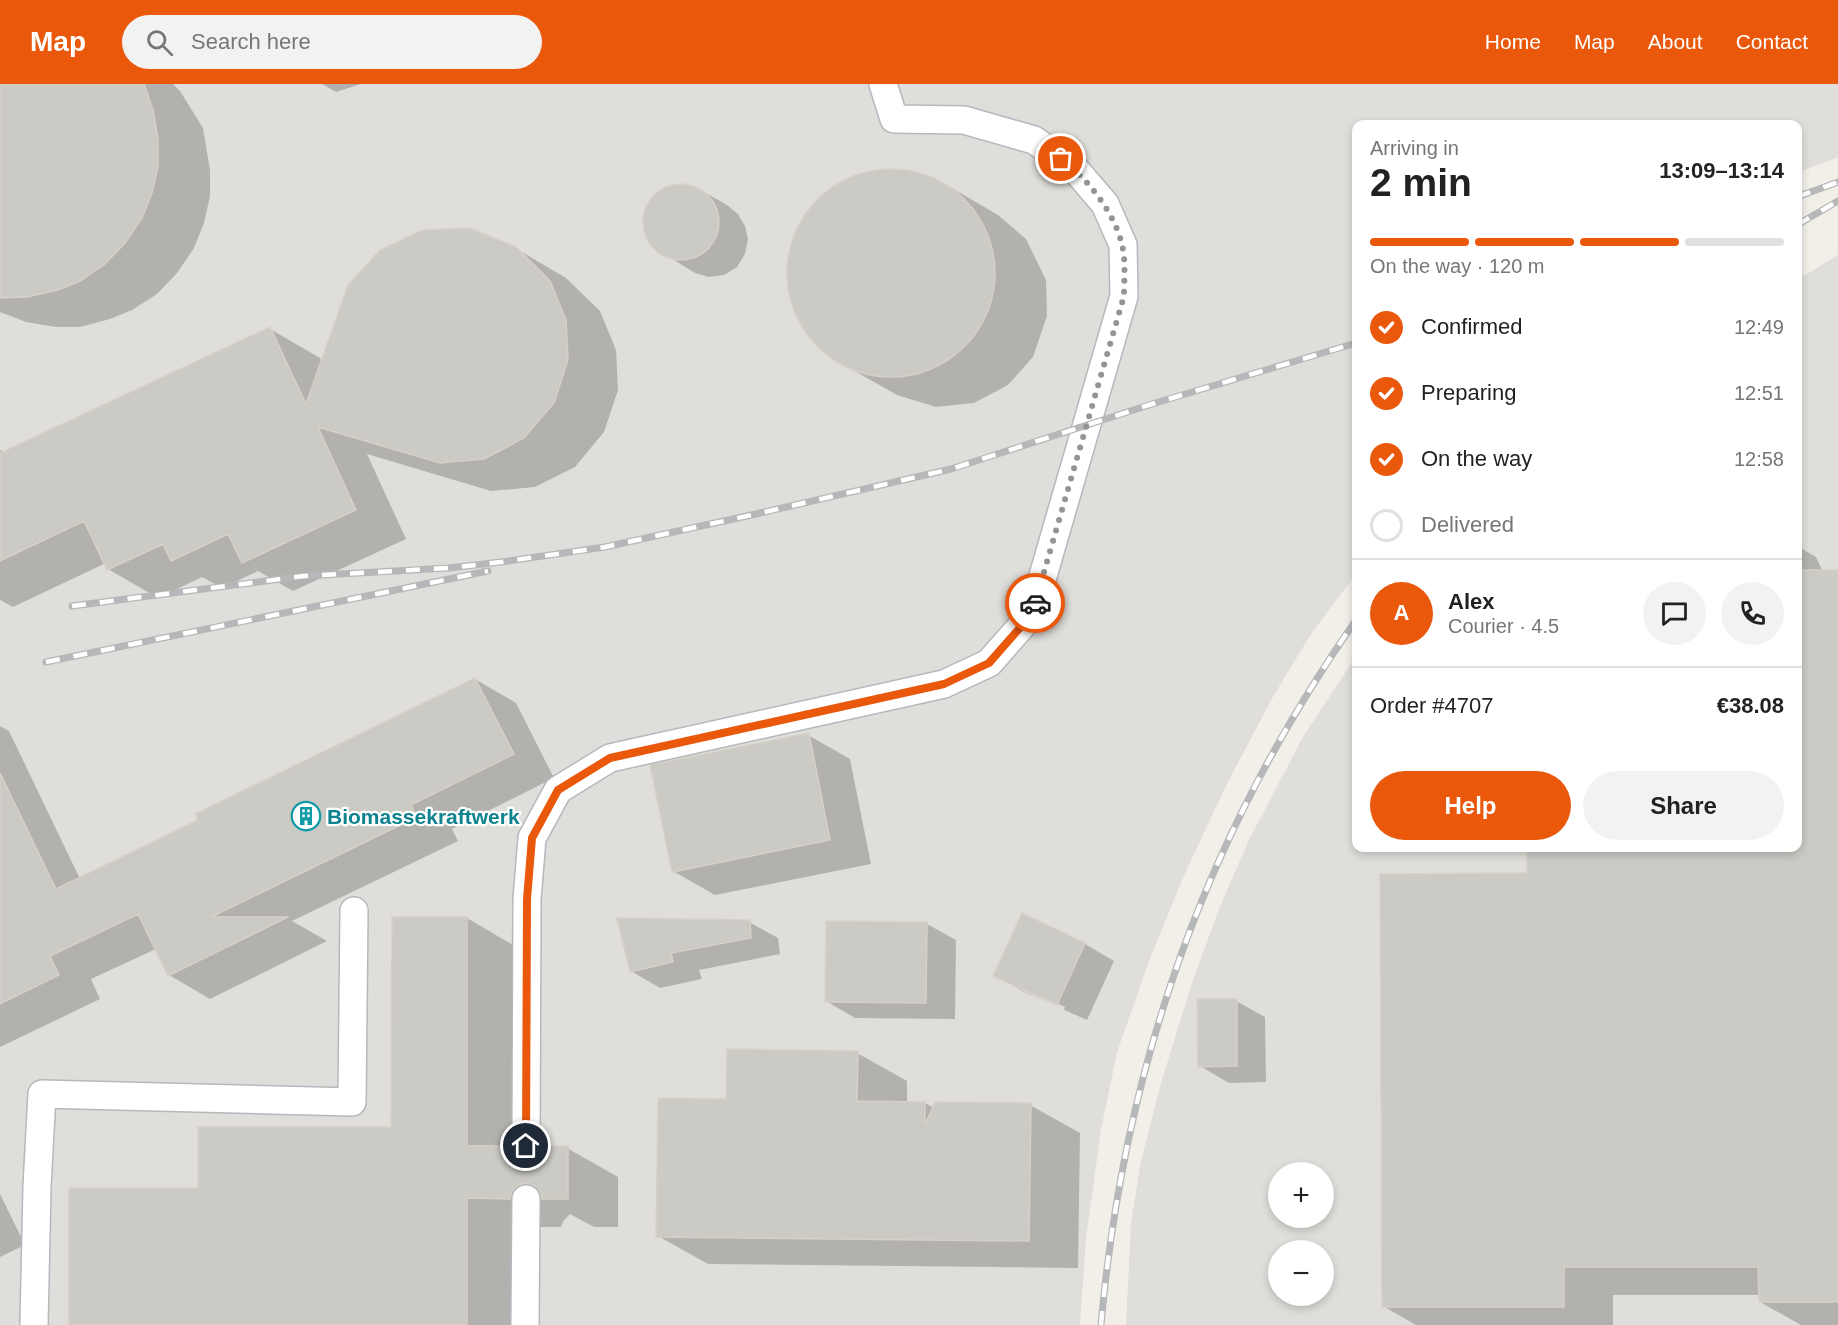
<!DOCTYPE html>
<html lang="en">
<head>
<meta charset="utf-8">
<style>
	:root { --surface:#fff; --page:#f2f2f2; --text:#222; --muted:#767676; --line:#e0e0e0; --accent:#ea580c }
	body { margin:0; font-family:Helvetica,sans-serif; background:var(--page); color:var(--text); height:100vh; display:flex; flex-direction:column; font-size:22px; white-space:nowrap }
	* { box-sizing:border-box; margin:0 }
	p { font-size:20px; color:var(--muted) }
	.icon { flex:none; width:33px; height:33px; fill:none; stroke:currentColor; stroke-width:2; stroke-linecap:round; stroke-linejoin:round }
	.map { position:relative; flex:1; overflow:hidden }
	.panel { position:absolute; left:1352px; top:36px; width:450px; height:732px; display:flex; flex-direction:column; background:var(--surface); border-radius:12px; box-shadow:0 3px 9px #0003 }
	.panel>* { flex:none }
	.buttons { position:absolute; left:1268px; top:1078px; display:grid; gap:12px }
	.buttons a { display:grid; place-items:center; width:66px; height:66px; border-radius:50%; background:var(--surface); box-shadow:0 3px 9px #0003; font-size:30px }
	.pin { position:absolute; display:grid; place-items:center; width:51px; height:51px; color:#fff; margin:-26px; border:3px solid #fff; border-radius:50%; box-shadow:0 2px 6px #0007 }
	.courier { position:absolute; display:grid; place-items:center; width:60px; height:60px; margin:-30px; border:4px solid #ea580c; border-radius:50%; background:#fff; color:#222; box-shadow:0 2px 8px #0007 }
	.overview em { font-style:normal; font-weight:600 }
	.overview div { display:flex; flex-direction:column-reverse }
	.overview { display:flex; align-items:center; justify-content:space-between; height:102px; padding:0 18px }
	h1 { font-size:39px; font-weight:600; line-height:45px }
	.bar { display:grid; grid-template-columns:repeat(4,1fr); gap:9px 6px; align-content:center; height:72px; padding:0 18px }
	.bar i { height:8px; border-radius:4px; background:var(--line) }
	.bar .on { background:var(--accent) }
	.bar p { grid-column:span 4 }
	.line { display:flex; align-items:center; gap:15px; padding:0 18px; border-top:2px solid var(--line) }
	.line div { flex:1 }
	.round { display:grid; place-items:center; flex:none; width:63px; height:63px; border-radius:32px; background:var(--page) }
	ol { padding:0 18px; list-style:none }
	li { display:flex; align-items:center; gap:18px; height:66px }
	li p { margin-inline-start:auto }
	li .icon { padding:6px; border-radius:50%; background:var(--accent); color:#fff; stroke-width:4 }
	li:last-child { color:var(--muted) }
	li i { width:33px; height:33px; border:3px solid var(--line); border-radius:50% }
	.primary-button { display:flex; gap:12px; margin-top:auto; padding:12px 18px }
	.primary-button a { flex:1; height:69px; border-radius:36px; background:var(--accent); color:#fff; font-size:24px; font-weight:600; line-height:69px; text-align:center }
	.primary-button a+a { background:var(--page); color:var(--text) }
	header { display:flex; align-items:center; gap:36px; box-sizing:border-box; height:84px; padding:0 30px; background:var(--accent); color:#fff }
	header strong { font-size:28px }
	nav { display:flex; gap:33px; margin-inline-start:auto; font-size:21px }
	.search { width:420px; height:54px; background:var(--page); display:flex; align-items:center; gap:15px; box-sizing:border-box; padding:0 21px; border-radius:33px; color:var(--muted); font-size:22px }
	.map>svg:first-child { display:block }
	.industrial { fill:#e0deda; fill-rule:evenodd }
	.shadow { fill:#0003; fill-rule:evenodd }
	.building { fill:#cccac5; stroke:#d6d1c6; stroke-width:1.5 }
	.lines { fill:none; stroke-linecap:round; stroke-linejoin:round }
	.lane-casing { stroke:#b5b8bc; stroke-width:30 }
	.lane { stroke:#fff; stroke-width:27 }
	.rail-casing { stroke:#b6b7b8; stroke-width:7 }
	.rail { stroke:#fff; stroke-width:4.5; stroke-dasharray:14; stroke-linecap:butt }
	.done { stroke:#929495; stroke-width:6; stroke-dasharray:0 10.8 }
	.route { stroke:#ea580c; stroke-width:8 }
	.labels { text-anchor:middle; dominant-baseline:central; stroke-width:4.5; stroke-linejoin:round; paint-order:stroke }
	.culture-label { font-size:21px; font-weight:bold; fill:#0d838f; stroke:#fff; text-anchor:start }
</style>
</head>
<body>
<header>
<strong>Map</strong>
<div class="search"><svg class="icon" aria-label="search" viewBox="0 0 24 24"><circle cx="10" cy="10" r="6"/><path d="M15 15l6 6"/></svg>Search here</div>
<nav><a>Home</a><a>Map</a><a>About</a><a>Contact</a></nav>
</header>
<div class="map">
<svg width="1838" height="1241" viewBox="0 0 1838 1241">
	<rect width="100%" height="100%" fill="#f1efe8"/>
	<path class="industrial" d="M 0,0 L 1838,0 L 1838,73 L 1797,89 L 1797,40 L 1356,40 L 1356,490 L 1311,550 L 1271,616 L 1225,704 L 1185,789 L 1151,872 L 1117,968 L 1101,1046 L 1086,1154 L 1080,1241 L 0,1241 Z
		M 1838,171 L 1838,1241 L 1126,1241 L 1131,1139 L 1141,1077 L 1161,999 L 1191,902 L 1220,822 L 1250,754 L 1303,653 L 1356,572 L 1356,764 L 1797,764 L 1797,196 ZM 1278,1089 L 1323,1089 L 1323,1134 L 1278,1134 ZM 1278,1167 L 1323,1167 L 1323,1212 L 1278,1212 Z"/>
	<path class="shadow" d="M 0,0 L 173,0 L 180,7 L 203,44 L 210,86 L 210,112 L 204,139 L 194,164 L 177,189 L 157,210 L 132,226 L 110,235 L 80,243 L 56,243 L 26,238 L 0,228 Z
		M 322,0 L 361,0 L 336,8 Z
		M 909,86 L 945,100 L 998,131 L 1026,155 L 1046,196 L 1047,232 L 1033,273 L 1008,301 L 974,319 L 936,323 L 897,311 L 844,281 L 811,255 L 792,219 L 788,172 L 804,133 L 830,104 L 865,89 Z
		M 682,101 L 697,104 L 727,121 L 738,130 L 745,142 L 748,155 L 745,170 L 737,183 L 724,191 L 709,193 L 695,189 L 653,163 L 645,150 L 643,135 L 648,121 L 655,111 L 669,103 Z
		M 515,164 L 566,194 L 600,227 L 616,266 L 618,306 L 604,348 L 575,383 L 535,403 L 491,407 L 367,370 L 406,455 L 293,507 L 258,487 L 222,504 L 202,493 L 158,514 L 108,485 L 106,479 L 13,523 L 0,516 L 0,366 L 5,369 L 270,245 L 320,274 L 322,279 Z
		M 1797,462 L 1816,473 L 1823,488 L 1838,488 L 1838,1241 L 1801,1241 L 1760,1218 L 1760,1211 L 1613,1211 L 1613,1241 L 1416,1241 L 1383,1222 L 1528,791 L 1528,764 L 1797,764 Z
		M 475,595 L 516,619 L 554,694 L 452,745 L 458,757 L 292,837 L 327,857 L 210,915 L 169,891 L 156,865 L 91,895 L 100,915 L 0,963 L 0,642 L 9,647 L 80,795 L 200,737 Z
		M 808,651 L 850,675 L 871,780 L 715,811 L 673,787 Z
		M 1022,831 L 1085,860 L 1114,877 L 1087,936 L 1024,908 L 995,891 ZM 1023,904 L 1065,923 L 1064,926 L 1023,907 Z
		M 393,834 L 467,834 L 518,864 L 518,1069 L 533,1077 L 567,1064 L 618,1093 L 618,1143 L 594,1143 L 570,1130 L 564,1136 L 561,1143 L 518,1143 L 518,1241 L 71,1241 L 199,1106 L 393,1045 Z
		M 619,836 L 749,838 L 778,854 L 780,870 L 699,886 L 702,895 L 660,904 L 631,887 Z
		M 927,840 L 956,856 L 955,935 L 855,934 L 826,917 Z
		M 1236,917 L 1265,933 L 1266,998 L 1229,999 L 1200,982 Z
		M 857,969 L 907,997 L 907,1019 L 925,1019 L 934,1024 L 1030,1021 L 1080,1049 L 1078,1184 L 708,1180 L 658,1152 L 728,1017 Z
		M 0,1110 L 25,1161 L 0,1173 Z"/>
	<path class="building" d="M 0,0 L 144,0 L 153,26 L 158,55 L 158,82 L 152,109 L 142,134 L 125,159 L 105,180 L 80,197 L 58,206 L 27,213 L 0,214 Z
		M787 189a104 104 0 1 1 208 0a104 104 0 1 1-208 0Z
		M643 138a38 38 0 1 1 76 0a38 38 0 1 1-76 0Z
		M 470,144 L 516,163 L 550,197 L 566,236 L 568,276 L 554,319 L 524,354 L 484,375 L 440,379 L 318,343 L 356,426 L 242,479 L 228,450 L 171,477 L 163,460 L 107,486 L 84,437 L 0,477 L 0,369 L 270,243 L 306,320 L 348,201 L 380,166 L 423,146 Z
		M 1797,486 L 1838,486 L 1838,1218 L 1759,1218 L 1758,1183 L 1564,1183 L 1564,1223 L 1382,1223 L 1380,790 L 1527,789 L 1527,764 L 1797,764 Z
		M 475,594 L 514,670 L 411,721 L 417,733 L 211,833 L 288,833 L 168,892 L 138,830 L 50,872 L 59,891 L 0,920 L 0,689 L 56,805 L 198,736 L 195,730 Z
		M 809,649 L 830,756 L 672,788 L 650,681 Z
		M 1022,829 L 1085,859 L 1057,921 L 993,892 Z
		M 392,833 L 467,833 L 467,1062 L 510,1062 L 512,1069 L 518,1075 L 527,1078 L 534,1075 L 539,1070 L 542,1062 L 568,1062 L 568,1115 L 542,1115 L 540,1108 L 534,1102 L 526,1099 L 519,1101 L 513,1107 L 510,1115 L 467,1114 L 467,1241 L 69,1241 L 69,1104 L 198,1104 L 198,1043 L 391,1043 Z
		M 617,834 L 750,836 L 751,854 L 671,869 L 673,878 L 630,888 Z
		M 826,837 L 927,838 L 926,919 L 825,918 Z
		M 1197,915 L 1237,915 L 1237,982 L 1198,983 Z
		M 727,965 L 858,967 L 857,1017 L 925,1018 L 925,1041 L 935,1018 L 1031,1019 L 1029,1157 L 656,1153 L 658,1014 L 726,1015 Z"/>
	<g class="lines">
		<g class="lane-casing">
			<path id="lane" d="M 526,1062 L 527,815 L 532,754 L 558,706 L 610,674 L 944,600 L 989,579 L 1032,530 L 1124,212 L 1123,161 L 1105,120 L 1075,85 L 1034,56 L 964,36 L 894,35 L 883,0
				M 34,1241 L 37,1103 L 42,1010 L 352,1018 L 354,827
				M 525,1241 L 526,1115"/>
		</g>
		<use href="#lane" class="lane"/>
		<g class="rail-casing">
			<path id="rail" d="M 1797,113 L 1838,98
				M 1797,141 L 1838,117
				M 72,522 L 304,492 L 449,484 L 501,478 L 605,463 L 756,430 L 951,385 L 1152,320 L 1356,259
				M 46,578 L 488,487
				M 1101,1241 C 1124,981 1206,750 1356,536"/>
		</g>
		<use href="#rail" class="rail"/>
	</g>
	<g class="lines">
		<path class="done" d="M 1035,519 L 1124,212 C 1124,196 1126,176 1122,161 C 1115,129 1087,94 1061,75"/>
		<path class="route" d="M 526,1062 L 527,815 L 532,754 L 558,706 L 610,674 L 944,600 L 989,579 L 1032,530 L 1035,519"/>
	</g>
	<defs>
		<g id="building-ring" transform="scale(1.5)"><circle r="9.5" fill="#fff" stroke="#0f9aa8" stroke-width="1.5"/><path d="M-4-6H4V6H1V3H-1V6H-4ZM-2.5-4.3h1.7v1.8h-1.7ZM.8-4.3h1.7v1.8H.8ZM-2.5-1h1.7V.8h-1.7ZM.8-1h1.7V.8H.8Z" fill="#0f9aa8"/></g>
	</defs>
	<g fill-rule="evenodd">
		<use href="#building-ring" x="306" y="732"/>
	</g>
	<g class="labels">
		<g class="culture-label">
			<text x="327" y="732">Biomassekraftwerk</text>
		</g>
	</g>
</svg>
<div class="buttons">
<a>+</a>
<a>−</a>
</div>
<div class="pin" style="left:1061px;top:75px;background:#ea580c"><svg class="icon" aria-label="bag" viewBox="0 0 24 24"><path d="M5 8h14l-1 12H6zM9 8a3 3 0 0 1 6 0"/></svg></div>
<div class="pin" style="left:526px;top:1062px;background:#1f2937"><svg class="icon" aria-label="home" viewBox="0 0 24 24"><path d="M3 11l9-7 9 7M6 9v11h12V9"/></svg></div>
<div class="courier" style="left:1035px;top:519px"><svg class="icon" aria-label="car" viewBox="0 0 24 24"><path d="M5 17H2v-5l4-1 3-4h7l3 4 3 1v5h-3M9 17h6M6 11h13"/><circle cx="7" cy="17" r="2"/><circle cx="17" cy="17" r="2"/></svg></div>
<section class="panel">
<div class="overview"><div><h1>2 min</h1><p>Arriving in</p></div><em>13:09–13:14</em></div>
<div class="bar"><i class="on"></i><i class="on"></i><i class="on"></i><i></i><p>On the way · 120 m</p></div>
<ol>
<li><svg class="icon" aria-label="check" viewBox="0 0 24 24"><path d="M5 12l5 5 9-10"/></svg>Confirmed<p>12:49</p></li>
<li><svg class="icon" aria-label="check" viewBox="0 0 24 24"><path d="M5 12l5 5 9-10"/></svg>Preparing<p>12:51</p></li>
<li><svg class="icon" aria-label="check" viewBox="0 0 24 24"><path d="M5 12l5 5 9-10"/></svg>On the way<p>12:58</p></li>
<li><i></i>Delivered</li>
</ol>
<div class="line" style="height:108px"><b class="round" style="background:var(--accent);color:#fff">A</b><div><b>Alex</b><p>Courier · 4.5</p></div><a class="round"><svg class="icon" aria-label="chat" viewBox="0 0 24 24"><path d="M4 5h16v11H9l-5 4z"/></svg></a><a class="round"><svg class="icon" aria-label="phone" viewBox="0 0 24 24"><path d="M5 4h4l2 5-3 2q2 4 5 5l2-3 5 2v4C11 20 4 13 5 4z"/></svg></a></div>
<div class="line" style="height:78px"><div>Order #4707</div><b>€38.08</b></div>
<div class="primary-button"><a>Help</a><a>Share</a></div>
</section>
</div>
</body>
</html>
